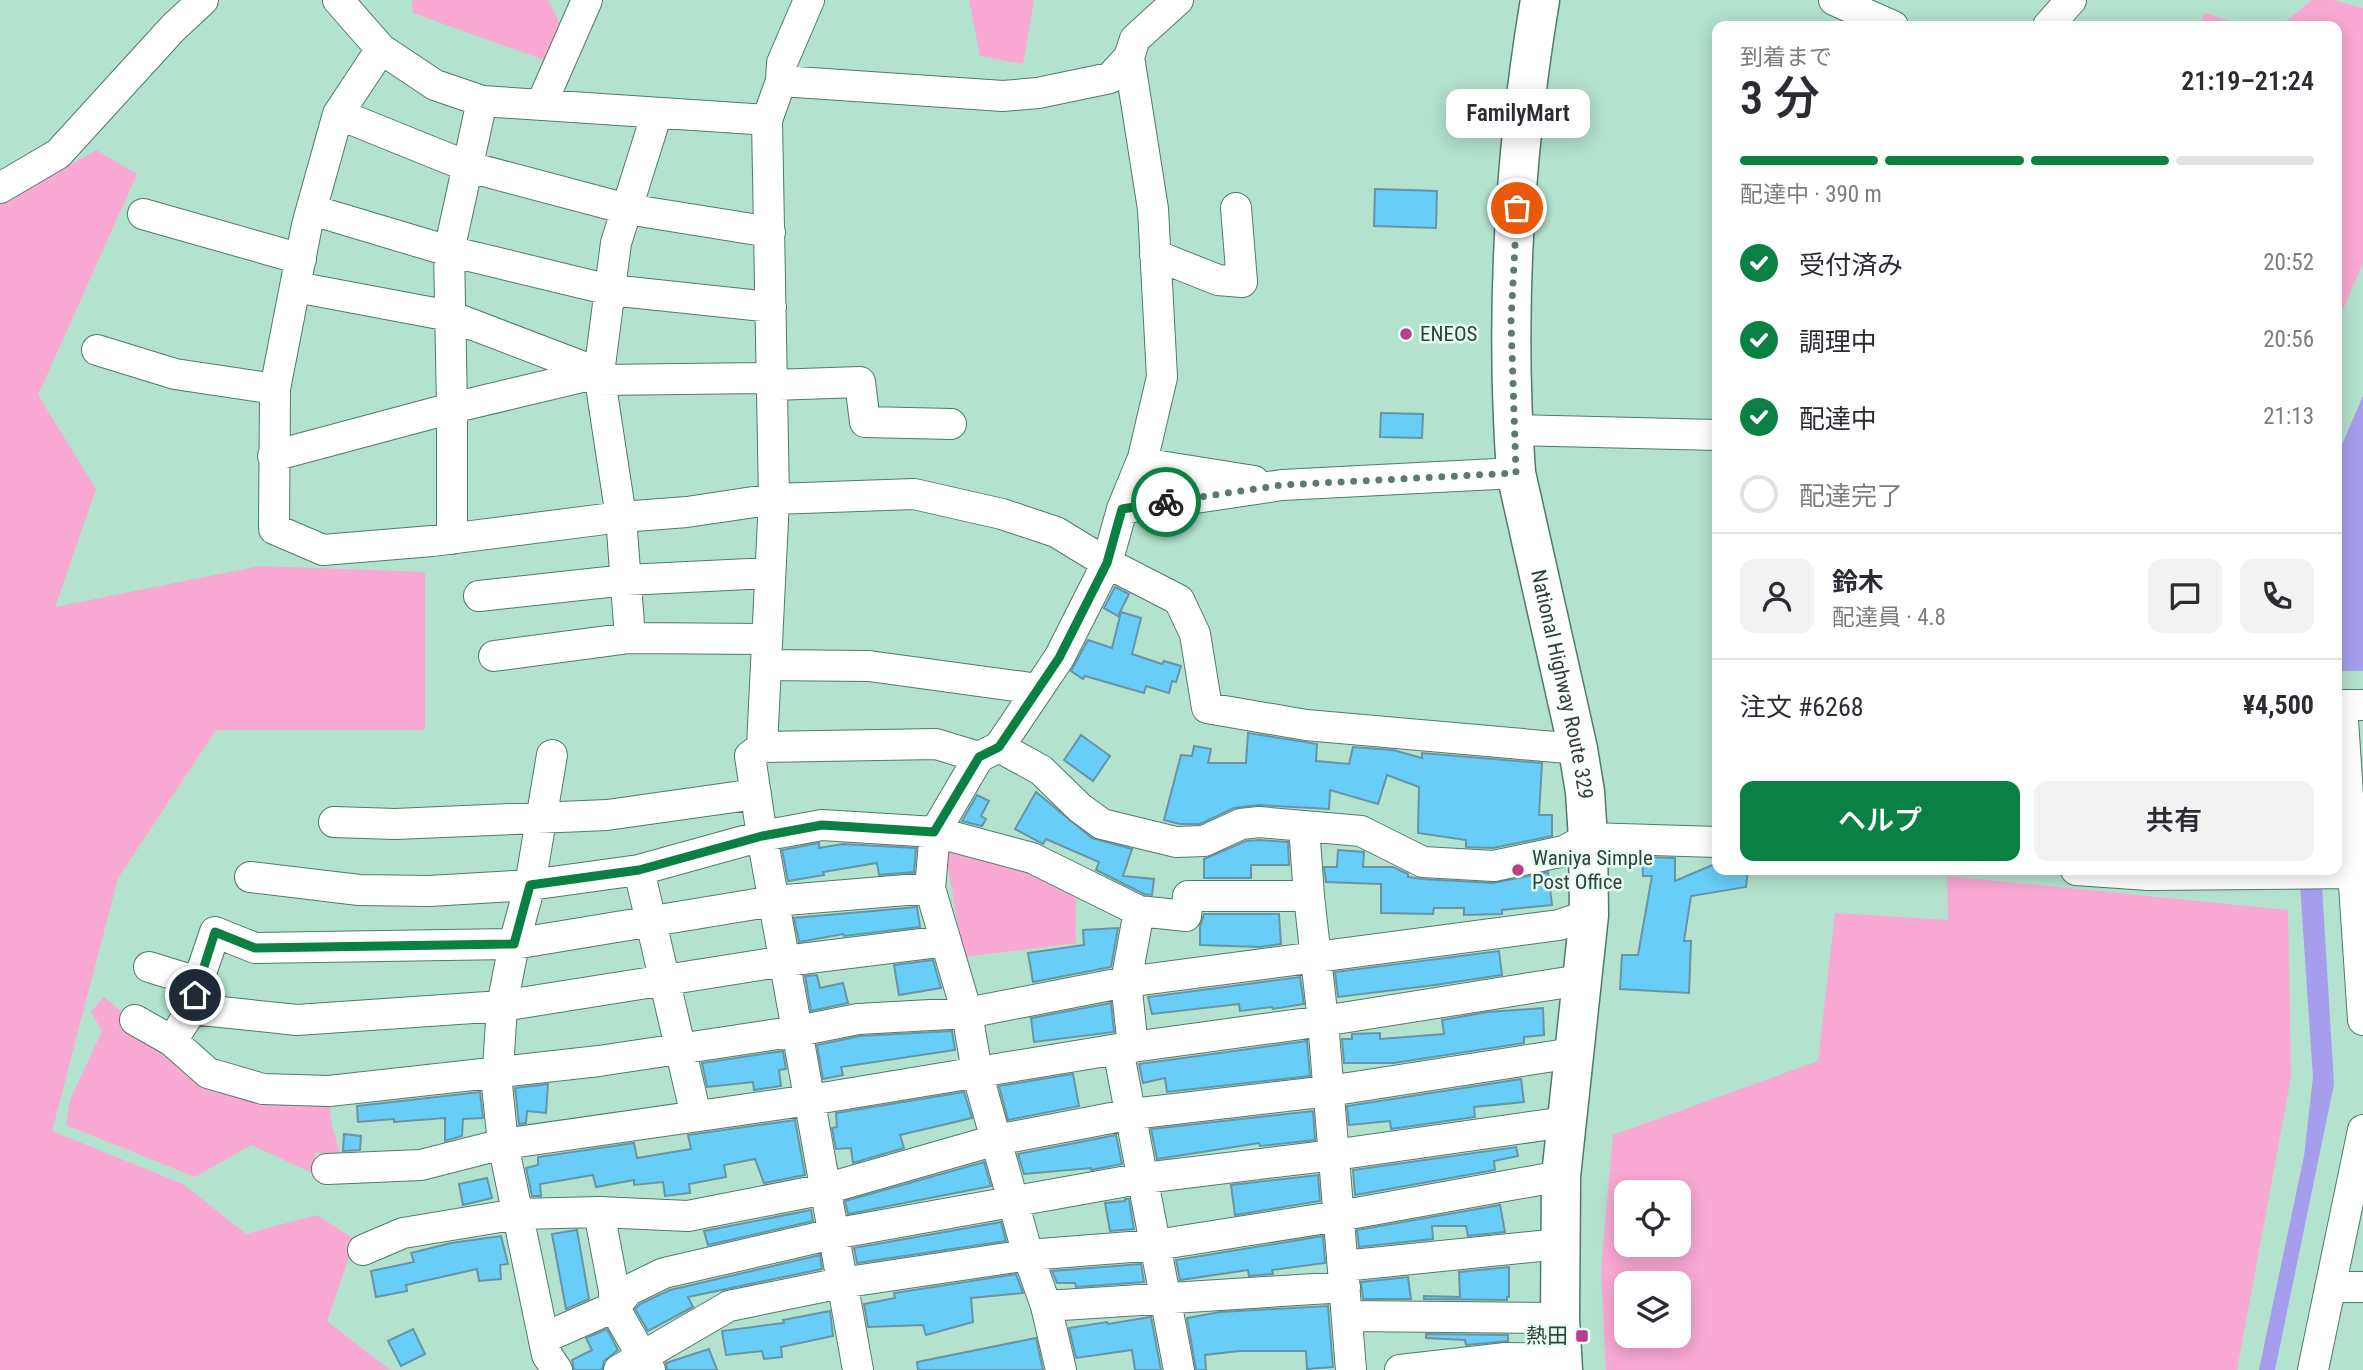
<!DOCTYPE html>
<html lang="ja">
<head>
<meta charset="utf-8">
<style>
	:root { --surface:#fff; --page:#f2f2f3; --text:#2b2b33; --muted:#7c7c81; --line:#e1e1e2; --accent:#0b8043 }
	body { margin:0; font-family:"Roboto Condensed","Noto Sans JP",sans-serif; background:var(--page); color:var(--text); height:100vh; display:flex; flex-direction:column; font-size:26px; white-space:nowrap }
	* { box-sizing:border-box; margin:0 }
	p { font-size:23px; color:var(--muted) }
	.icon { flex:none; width:38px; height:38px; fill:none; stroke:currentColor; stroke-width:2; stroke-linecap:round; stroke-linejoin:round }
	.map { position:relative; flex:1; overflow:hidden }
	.panel { position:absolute; left:1712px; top:21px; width:630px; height:854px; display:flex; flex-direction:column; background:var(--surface); border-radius:14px; box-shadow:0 4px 18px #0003 }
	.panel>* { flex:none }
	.fabs { position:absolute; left:1614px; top:1180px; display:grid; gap:14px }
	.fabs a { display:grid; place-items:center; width:77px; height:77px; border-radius:14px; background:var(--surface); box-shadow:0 4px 18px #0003; font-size:35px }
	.pin { position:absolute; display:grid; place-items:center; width:60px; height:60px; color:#fff; margin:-30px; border:4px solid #fff; border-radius:50%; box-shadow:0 2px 7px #0007 }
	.courier { position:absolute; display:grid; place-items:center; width:70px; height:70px; margin:-35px; border:5px solid #0b8043; border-radius:50%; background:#fff; color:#222; box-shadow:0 2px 9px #0007 }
	.bubble { position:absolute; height:49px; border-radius:14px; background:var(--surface); box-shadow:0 4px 18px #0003; font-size:23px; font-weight:600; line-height:49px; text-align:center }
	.headline em { font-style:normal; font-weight:600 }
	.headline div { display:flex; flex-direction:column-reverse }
	.headline { display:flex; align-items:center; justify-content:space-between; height:119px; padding:0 28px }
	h1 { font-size:46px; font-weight:600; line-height:52px }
	.bar { display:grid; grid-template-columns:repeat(4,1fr); gap:10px 7px; align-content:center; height:84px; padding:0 28px }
	.bar i { height:9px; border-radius:5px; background:var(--line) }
	.bar .on { background:var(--accent) }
	.bar p { grid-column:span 4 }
	.line { display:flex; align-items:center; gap:18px; padding:0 28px; border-top:2px solid var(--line) }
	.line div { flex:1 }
	.round { display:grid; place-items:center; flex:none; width:74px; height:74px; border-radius:14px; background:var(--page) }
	ol { padding:0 28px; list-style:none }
	li { display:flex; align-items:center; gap:21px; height:77px }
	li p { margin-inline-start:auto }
	li .icon { padding:7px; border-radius:50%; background:var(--accent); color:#fff; stroke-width:4 }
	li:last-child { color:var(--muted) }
	li i { width:38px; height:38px; border:4px solid var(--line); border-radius:50% }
	.cta { display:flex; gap:14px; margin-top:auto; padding:14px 28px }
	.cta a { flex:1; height:80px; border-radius:14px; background:var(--accent); color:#fff; font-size:28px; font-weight:600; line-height:80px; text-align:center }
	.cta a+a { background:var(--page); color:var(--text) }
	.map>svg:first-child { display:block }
	.green { fill:#faa9d3; fill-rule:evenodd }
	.water { fill:#a69eed }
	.building { fill:#68cef8; stroke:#6894a7; stroke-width:2 }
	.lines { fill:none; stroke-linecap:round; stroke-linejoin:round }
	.minor-casing { stroke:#507b6a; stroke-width:32 }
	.highway-casing { stroke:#507b6a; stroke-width:41 }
	.minor { stroke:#fff; stroke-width:30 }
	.highway { stroke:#fff; stroke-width:38 }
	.done { stroke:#5d7a6e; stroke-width:7; stroke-dasharray:0 12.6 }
	.route { stroke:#0b8043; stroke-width:9 }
	.poi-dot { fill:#bc3d89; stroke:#e5fdf2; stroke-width:2.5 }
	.labels { text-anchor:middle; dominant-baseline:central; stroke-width:5; stroke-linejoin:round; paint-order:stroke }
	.poi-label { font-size:21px; fill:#2f423a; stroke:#e5fdf2; text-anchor:start }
	.street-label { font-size:21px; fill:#2f423a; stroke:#e5fdf2 }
</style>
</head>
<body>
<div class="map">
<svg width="2363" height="1370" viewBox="0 0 2363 1370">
	<rect width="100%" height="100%" fill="#b3e2ce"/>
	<path class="green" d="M 412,0 L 548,0 L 562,28 L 544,60 L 413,13 Z
		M 969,0 L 1034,0 L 1023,64 L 980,56 Z
		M 2312,0 L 2332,0 L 2363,8 L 2363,263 L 2340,316 L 2336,315 L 2336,26 L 2280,26 Z
		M 2205,13 L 2246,26 L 2198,26 Z
		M 96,150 L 137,174 L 38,395 L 96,489 L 55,607 L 260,566 L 425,572 L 425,730 L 216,730 L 118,878 L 52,1131 L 183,1184 L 246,1234 L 317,1215 L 355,1240 L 327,1321 L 390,1370 L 0,1370 L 0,204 Z
		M 952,844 L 1015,865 L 1076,898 L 1076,943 L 963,957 L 946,853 Z
		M 1947,876 L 2288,910 L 2291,1077 L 2237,1370 L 1606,1370 L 1601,1271 L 1613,1135 L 1818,1061 L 1835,913 L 1948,920 ZM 1626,1192 L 1678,1192 L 1678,1244 L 1626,1244 ZM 1626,1283 L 1678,1283 L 1678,1335 L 1626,1335 Z
		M 104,997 L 177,1059 L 328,1096 L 332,1126 L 340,1154 L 315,1153 L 315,1174 L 251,1145 L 195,1177 L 66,1125 L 70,1100 L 102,1031 L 91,1012 Z"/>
	<path class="water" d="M 2363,396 L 2363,671 L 2336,671 L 2336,458 Z
		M 2299,870 L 2321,870 L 2334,1084 L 2275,1370 L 2259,1370 L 2304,1156 L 2313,1077 Z"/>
	<path class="building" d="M 1375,189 L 1437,191 L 1436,228 L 1374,226 Z
		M 1381,413 L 1423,414 L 1422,438 L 1380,437 Z
		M 1115,587 L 1129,594 L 1118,616 L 1104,608 Z
		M 1121,612 L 1141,618 L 1132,654 L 1162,664 L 1164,661 L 1181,666 L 1176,682 L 1172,681 L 1169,693 L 1146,686 L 1144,693 L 1085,676 L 1083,679 L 1071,671 L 1088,640 L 1112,648 Z
		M 1248,733 L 1317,744 L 1316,761 L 1349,764 L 1353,747 L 1393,750 L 1422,758 L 1422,753 L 1542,763 L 1539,815 L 1552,815 L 1552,836 L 1493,848 L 1466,847 L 1466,840 L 1418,833 L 1419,787 L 1387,775 L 1378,804 L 1330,790 L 1329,809 L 1257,805 L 1234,808 L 1200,824 L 1180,824 L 1164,820 L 1181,755 L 1192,756 L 1194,746 L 1211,749 L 1208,763 L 1246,763 Z
		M 1081,735 L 1110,756 L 1093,781 L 1064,760 Z
		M 1036,792 L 1092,838 L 1132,849 L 1123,876 L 1154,879 L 1152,895 L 1144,894 L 1096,870 L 1099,862 L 1046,839 L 1043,844 L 1015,829 Z
		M 977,795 L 989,801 L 981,816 L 986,819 L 982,826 L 962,821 Z
		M 1259,840 L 1288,842 L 1289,865 L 1251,865 L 1251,878 L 1204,878 L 1204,859 L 1246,841 Z
		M 819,843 L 819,848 L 843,844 L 916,848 L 914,872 L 879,875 L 877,863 L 823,872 L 824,875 L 788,881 L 782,850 Z
		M 1338,850 L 1364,852 L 1363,867 L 1393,867 L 1408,874 L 1408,877 L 1422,879 L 1493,883 L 1548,872 L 1552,905 L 1502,910 L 1502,914 L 1464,915 L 1464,908 L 1434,908 L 1433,914 L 1381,913 L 1381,884 L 1326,882 L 1324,867 L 1337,867 Z
		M 1642,857 L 1675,858 L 1675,881 L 1717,863 L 1717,870 L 1748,870 L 1746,887 L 1691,896 L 1684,941 L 1691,941 L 1689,993 L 1620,989 L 1622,955 L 1638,955 L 1652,876 L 1643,876 Z
		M 917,907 L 920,927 L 844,936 L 843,934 L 799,942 L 794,918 Z
		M 1204,914 L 1279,914 L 1281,944 L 1260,947 L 1200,945 L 1200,927 Z
		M 1118,928 L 1111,967 L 1033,982 L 1028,953 L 1084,945 L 1083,930 Z
		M 1499,951 L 1502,975 L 1435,985 L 1338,997 L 1335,972 Z
		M 933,960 L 941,988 L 899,995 L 894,965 Z
		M 817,975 L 820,988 L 843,983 L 848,1003 L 811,1011 L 805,976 Z
		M 1300,977 L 1304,1004 L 1273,1009 L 1272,1007 L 1240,1011 L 1239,1004 L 1152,1014 L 1148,997 Z
		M 1111,1003 L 1114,1032 L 1034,1042 L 1031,1018 Z
		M 1543,1008 L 1544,1035 L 1524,1037 L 1524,1043 L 1394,1063 L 1344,1063 L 1342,1039 L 1352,1039 L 1352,1034 L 1380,1033 L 1380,1039 L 1444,1034 L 1442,1020 L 1488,1012 Z
		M 952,1031 L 955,1050 L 841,1067 L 843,1075 L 823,1079 L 817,1045 L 860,1036 Z
		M 1307,1041 L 1310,1076 L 1167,1092 L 1165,1078 L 1143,1083 L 1139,1064 Z
		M 783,1051 L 786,1069 L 779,1070 L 781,1086 L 754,1090 L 753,1082 L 707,1087 L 702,1063 Z
		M 1073,1074 L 1079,1106 L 1008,1120 L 999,1086 Z
		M 1521,1079 L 1524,1102 L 1474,1107 L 1475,1117 L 1391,1129 L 1390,1121 L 1349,1125 L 1347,1106 Z
		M 548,1084 L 546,1113 L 527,1111 L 526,1123 L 519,1124 L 515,1088 Z
		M 480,1092 L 483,1118 L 463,1119 L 462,1136 L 445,1141 L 445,1118 L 394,1122 L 394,1119 L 358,1122 L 357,1106 Z
		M 964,1092 L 972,1118 L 900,1135 L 904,1148 L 853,1163 L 851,1148 L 836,1149 L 832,1128 L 837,1127 L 836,1113 Z
		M 1313,1111 L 1315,1140 L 1260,1146 L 1259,1143 L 1157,1159 L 1151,1129 Z
		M 795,1120 L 805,1175 L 764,1183 L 755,1159 L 724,1165 L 726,1177 L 689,1184 L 690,1193 L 665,1196 L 663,1182 L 634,1185 L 634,1180 L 596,1187 L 593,1175 L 540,1184 L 541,1196 L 532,1196 L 526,1168 L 538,1165 L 538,1157 L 634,1143 L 637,1158 L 691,1149 L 688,1135 Z
		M 344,1134 L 361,1136 L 360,1150 L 343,1151 Z
		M 1116,1135 L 1122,1164 L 1091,1170 L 1091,1168 L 1024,1174 L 1018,1154 Z
		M 1516,1147 L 1518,1156 L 1494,1161 L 1495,1170 L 1355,1195 L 1353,1170 Z
		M 984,1162 L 991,1186 L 848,1214 L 845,1201 Z
		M 1318,1175 L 1320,1201 L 1235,1215 L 1231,1185 Z
		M 487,1178 L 492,1198 L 463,1205 L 459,1184 Z
		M 1125,1199 L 1129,1199 L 1134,1229 L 1110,1231 L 1105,1203 L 1125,1201 Z
		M 1500,1205 L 1505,1232 L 1468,1236 L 1466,1226 L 1432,1226 L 1433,1239 L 1359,1247 L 1357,1230 Z
		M 811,1210 L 813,1221 L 708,1245 L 704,1231 Z
		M 1001,1222 L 1006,1241 L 857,1263 L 854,1248 Z
		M 577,1230 L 589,1299 L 566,1309 L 552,1234 Z
		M 501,1236 L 508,1264 L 500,1265 L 501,1279 L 479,1281 L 477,1269 L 406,1285 L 407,1291 L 376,1297 L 371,1271 L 414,1262 L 411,1253 L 451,1243 Z
		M 1323,1236 L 1325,1263 L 1272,1270 L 1273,1274 L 1249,1276 L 1248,1270 L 1180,1280 L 1176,1260 Z
		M 820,1255 L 822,1269 L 688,1297 L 693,1307 L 648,1331 L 635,1309 L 640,1304 L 670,1290 Z
		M 1141,1264 L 1144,1282 L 1076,1287 L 1075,1283 L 1057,1283 L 1052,1271 Z
		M 1509,1267 L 1509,1297 L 1507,1297 L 1507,1300 L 1424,1299 L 1424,1296 L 1460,1297 L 1459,1272 Z
		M 1016,1274 L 1023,1293 L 971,1298 L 973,1322 L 926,1335 L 923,1325 L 868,1327 L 864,1304 L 895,1298 L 894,1293 Z
		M 1408,1277 L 1411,1299 L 1363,1299 L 1361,1282 Z
		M 1328,1306 L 1333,1367 L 1307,1369 L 1306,1351 L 1239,1351 L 1205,1355 L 1206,1370 L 1196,1370 L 1187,1318 L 1220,1312 Z
		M 830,1311 L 833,1336 L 781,1347 L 782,1357 L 764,1359 L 762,1351 L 726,1355 L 722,1331 L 784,1323 L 783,1320 Z
		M 1151,1317 L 1161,1370 L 1135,1370 L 1132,1350 L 1076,1358 L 1069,1328 L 1107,1322 L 1108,1324 Z
		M 413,1329 L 425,1354 L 401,1366 L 388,1341 Z
		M 607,1329 L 618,1350 L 604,1361 L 602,1370 L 574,1370 L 572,1360 L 592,1350 L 586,1338 Z
		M 1426,1334 L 1508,1335 L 1508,1341 L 1466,1345 L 1465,1340 L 1426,1338 Z
		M 1036,1338 L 1043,1370 L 918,1370 L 917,1362 Z
		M 709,1349 L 717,1370 L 667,1370 L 666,1363 Z"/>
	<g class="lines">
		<g class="minor-casing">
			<path id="minor" d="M 338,0 L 381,49 L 435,85 L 482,101 L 767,120 L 774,499 L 762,747 L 750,756 L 762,836 L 858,1370
				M 1834,0 L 1893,26
				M 2048,26 L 2071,0
				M 381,49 L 338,114 L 307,225 L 275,389 L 274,529 L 323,550 L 432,541 L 621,517 L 687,512 L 774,499 L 914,494 L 1002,514 L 1056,532 L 1107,563 L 1179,600 L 1195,634 L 1207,708 L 1306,725 L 1578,749
				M 781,81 L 782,63 L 809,0
				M 541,105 L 587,0
				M 338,114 L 469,167 L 627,209 L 770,232
				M 767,120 L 781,81 L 1003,96 L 1038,93 L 1110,78 L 1129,57
				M 0,188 L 58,154 L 173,28 L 203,0
				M 312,210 L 449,251 L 610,290 L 771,307
				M 143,214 L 301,259
				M 1155,255 L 1218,280 L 1242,282 L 1236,208
				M 296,287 L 450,316 L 599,373
				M 97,350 L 175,374 L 275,389
				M 600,380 L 772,378
				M 772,385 L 860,382 L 865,422 L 951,424
				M 1513,430 L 1717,435
				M 273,456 L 452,408 L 599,373
				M 1141,463 L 1254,481
				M 1122,509 L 1282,485 L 1516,473
				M 452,539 L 452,408 L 449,251 L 482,101
				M 479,596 L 626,580 L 770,573
				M 630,638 L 621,517 L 599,373 L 616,243 L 657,113
				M 494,656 L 630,638 L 767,639
				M 766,665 L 869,666 L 1038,689
				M 2363,705 L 2342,705 L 2363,1020
				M 762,747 L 936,744 L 979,757
				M 999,747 L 1041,770 L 1080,808 L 1102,824 L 1176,842 L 1204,841 L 1241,824 L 1259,822 L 1361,831 L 1423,862 L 1494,866 L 1564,851 L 1588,838 L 1717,842
				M 552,755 L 530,885 L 514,944 L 502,1006 L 497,1085 L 503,1144 L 547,1355 L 557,1370
				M 334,822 L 395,824 L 607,815 L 756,794
				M 1304,826 L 1309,896 L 1323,1021 L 1351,1370
				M 639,870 L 696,1116
				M 2076,870 L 2148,875 L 2352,873
				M 250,877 L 359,890 L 429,891 L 530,885 L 639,870 L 762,836 L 822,825 L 935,832 L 1032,858 L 1139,911 L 1126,982 L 1133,1047
				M 1139,911 L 1186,916 L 1188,896 L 1309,896
				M 149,967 L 198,982
				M 192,1009 L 297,1020 L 502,1006 L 785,961 L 946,941
				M 135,1020 L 172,1041 L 208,1073 L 263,1089 L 329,1091 L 599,1061 L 798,1031 L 858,1019 L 967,1013 L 1126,982 L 1559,925 L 1589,915
				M 172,1041 L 192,1009 L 198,982 L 215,932 L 255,948 L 514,944 L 774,901 L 930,888
				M 1118,1049 L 1179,1370
				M 327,1169 L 421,1165 L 503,1144 L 810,1100 L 1118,1049 L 1323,1021 L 1581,980
				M 599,1212 L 614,1291 L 614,1307 L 650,1370
				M 363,1250 L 403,1233 L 518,1214 L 599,1212 L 688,1216 L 825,1189 L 996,1140 L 1132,1114 L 1329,1091 L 1573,1053
				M 1343,1266 L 1560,1244
				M 2330,1287 L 2363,1287
				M 1046,1306 L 1345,1287
				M 1347,1316 L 1560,1318
				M 544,1338 L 614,1307 L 629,1290 L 664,1273 L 833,1234 L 1144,1178 L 1334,1155 L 1566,1122
				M 619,1370 L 729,1306 L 841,1283 L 1028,1255 L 1156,1245 L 1339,1216 L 1561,1176
				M 1061,1370 L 1046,1306 L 1028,1255 L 977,1072 L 967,1013 L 930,888 L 935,832 L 979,757 L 999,747 L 1059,658 L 1107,563 L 1122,509 L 1143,458 L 1162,377 L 1153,209 L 1129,57 L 1135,39 L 1178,0
				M 1400,1370 L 1506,1358 L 1562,1359
				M 2313,1370 L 2363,1130"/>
		</g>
		<g class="highway-casing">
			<g id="highway">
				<path id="s1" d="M 1540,0 C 1514,155 1505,316 1516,473 L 1578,749 L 1585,792 L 1588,838 L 1589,915 L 1561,1176 L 1560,1318 L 1563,1370"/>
			</g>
		</g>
		<use href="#minor" class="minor"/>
		<use href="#highway" class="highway"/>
	</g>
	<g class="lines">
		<path class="done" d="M 1166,502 L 1282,485 L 1516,473 L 1511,321 L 1517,208"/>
		<path class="route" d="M 195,995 L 215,932 L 255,948 L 514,944 L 530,885 L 639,870 L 762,836 L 822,825 L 934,832 L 979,757 L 999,747 L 1059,658 L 1107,563 L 1122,509 L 1166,502"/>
	</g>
	<g class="poi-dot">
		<circle cx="1406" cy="334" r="7"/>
		<circle cx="1518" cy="870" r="7"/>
		<rect x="1575" y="1329" width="14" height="14" rx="3.5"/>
	</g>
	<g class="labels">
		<g class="poi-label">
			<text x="1420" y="334">ENEOS</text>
			<text x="1532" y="858">Waniya Simple<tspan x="1532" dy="24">Post Office</tspan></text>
			<text x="1568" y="1336" text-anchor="end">熱田</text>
		</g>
		<g class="street-label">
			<text stroke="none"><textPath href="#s1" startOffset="691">National Highway Route 329</textPath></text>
		</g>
	</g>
</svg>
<div class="fabs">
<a><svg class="icon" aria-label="locate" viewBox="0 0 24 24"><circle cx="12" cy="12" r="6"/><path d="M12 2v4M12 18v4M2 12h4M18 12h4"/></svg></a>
<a><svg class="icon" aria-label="layers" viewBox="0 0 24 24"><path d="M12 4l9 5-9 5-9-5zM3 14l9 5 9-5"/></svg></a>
</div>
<div class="pin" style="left:1517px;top:208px;background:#ea580c"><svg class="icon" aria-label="bag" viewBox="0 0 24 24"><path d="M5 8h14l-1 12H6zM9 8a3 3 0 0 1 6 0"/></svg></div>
<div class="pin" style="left:195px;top:995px;background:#1f2937"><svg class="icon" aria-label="home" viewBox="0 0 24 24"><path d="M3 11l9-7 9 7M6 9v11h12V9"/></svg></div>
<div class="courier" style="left:1166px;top:502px"><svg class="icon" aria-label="bike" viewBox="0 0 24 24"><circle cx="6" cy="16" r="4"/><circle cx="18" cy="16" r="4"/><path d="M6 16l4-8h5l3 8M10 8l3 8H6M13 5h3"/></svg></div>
<div class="bubble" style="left:1446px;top:89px;width:144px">FamilyMart</div>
<section class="panel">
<div class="headline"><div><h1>3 分</h1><p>到着まで</p></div><em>21:19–21:24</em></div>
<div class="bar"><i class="on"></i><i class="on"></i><i class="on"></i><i></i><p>配達中 · 390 m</p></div>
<ol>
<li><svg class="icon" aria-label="check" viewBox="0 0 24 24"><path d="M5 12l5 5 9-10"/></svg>受付済み<p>20:52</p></li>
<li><svg class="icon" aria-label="check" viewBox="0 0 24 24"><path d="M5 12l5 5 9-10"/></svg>調理中<p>20:56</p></li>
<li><svg class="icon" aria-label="check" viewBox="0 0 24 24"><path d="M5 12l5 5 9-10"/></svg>配達中<p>21:13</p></li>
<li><i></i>配達完了</li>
</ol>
<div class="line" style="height:126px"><a class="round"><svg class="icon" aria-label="person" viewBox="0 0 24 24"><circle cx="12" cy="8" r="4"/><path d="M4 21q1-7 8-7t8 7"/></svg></a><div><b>鈴木</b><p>配達員 · 4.8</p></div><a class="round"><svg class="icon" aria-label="chat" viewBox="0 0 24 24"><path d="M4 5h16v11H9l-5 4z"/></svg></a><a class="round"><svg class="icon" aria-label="phone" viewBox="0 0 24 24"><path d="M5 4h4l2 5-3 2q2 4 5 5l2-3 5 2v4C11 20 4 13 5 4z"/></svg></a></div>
<div class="line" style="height:91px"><div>注文 #6268</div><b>¥4,500</b></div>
<div class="cta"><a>ヘルプ</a><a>共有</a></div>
</section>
</div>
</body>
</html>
